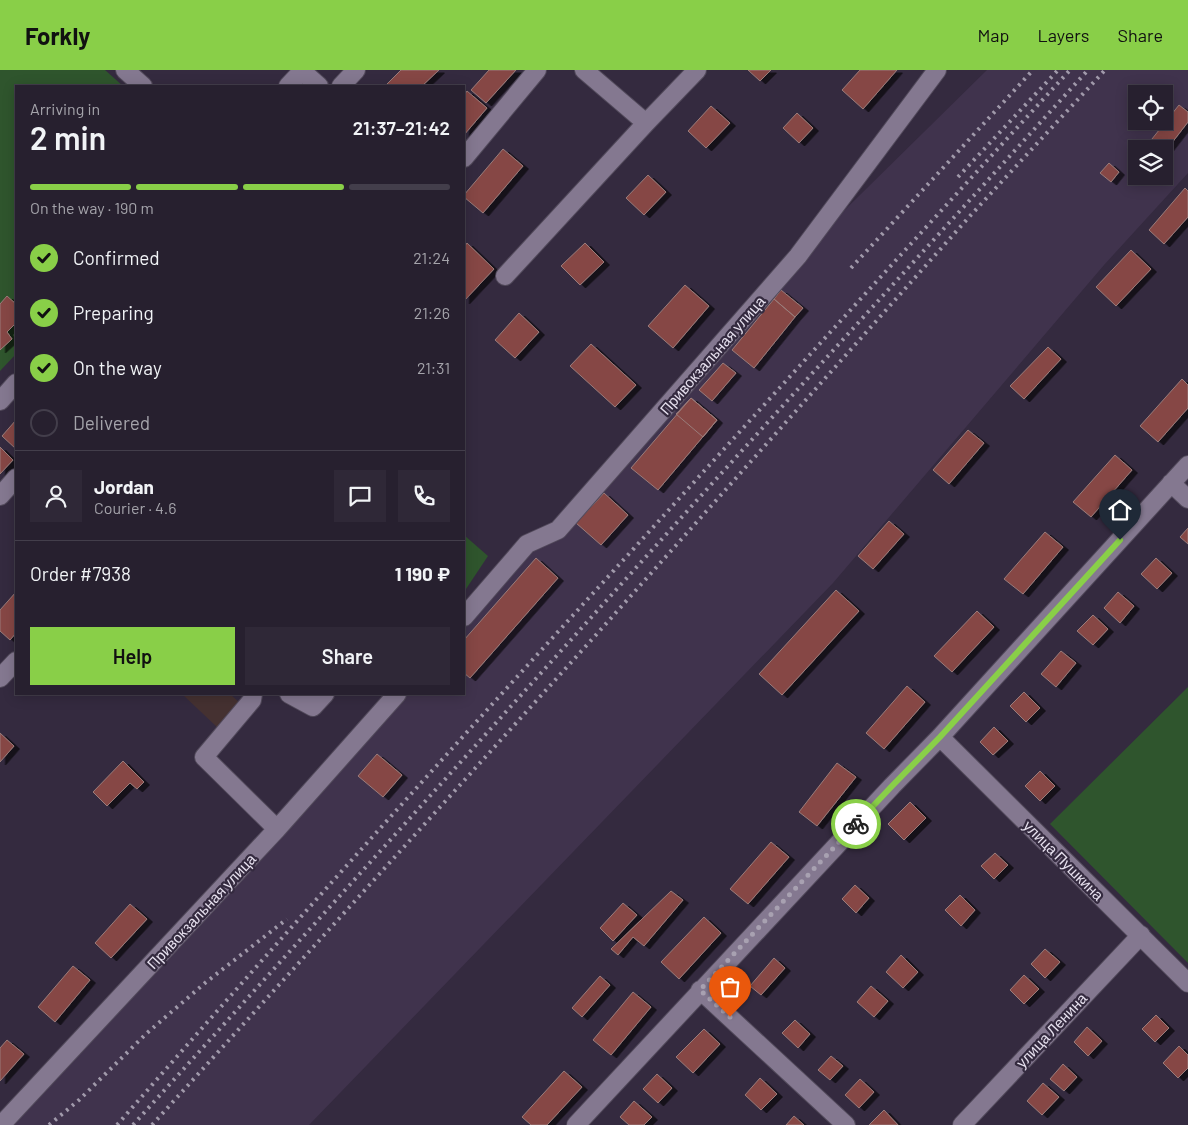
<!DOCTYPE html>
<html lang="en">
<head>
<meta charset="utf-8">
<style>
	:root { --surface:#27202f; --page:#2f2837; --text:#f1f3f6; --muted:#a4a3aa; --line:#433e4b; --accent:#89cf48 }
	body { margin:0; font-family:Barlow,sans-serif; background:var(--page); color:var(--text); height:100vh; display:flex; flex-direction:column; font-size:19px; white-space:nowrap }
	* { box-sizing:border-box; margin:0 }
	p { font-size:16px; color:var(--muted) }
	.icon { flex:none; width:28px; height:28px; fill:none; stroke:currentColor; stroke-width:2; stroke-linecap:round; stroke-linejoin:round }
	.map { position:relative; flex:1; overflow:hidden }
	.panel { position:absolute; left:15px; top:15px; width:450px; height:610px; display:flex; flex-direction:column; background:var(--surface); border-radius:0px; box-shadow:0 2px 12px #0003,0 0 0 1px var(--line) }
	.panel>* { flex:none }
	.buttons { position:absolute; left:1128px; top:15px; display:grid; gap:10px }
	.buttons a { display:grid; place-items:center; width:45px; height:45px; border-radius:0px; background:var(--surface); box-shadow:0 2px 12px #0003,0 0 0 1px var(--line); font-size:25px }
	.pin { position:absolute; display:grid; place-items:center; width:42px; height:42px; color:#fff; margin:-51px -21px; border-radius:50% 50% 50% 0; rotate:-45deg; box-shadow:0 0 5px #0007 }
	.pin .icon { rotate:45deg }
	.courier { position:absolute; display:grid; place-items:center; width:50px; height:50px; margin:-25px; border:4px solid #89cf48; border-radius:50%; background:#fff; color:#222; box-shadow:0 1px 6px #0007 }
	.overview em { font-style:normal; font-weight:600 }
	.overview div { display:flex; flex-direction:column-reverse }
	.overview { display:flex; align-items:center; justify-content:space-between; height:85px; padding:0 15px }
	h1 { font-size:32px; font-weight:600; line-height:38px }
	.bar { display:grid; grid-template-columns:repeat(4,1fr); gap:8px 5px; align-content:center; height:60px; padding:0 15px }
	.bar i { height:6px; border-radius:4px; background:var(--line) }
	.bar .current { background:var(--accent) }
	.bar p { grid-column:span 4 }
	.line { display:flex; align-items:center; gap:12px; padding:0 15px; border-top:1px solid var(--line) }
	.line div { flex:1 }
	.round { display:grid; place-items:center; flex:none; width:52px; height:52px; border-radius:0px; background:var(--page) }
	ol { padding:0 15px; list-style:none }
	li { display:flex; align-items:center; gap:15px; height:55px }
	li p { margin-inline-start:auto }
	li .icon { padding:5px; border-radius:50%; background:var(--accent); color:#111; stroke-width:4 }
	li:last-child { color:var(--muted) }
	li i { width:28px; height:28px; border:2px solid var(--line); border-radius:50% }
	.action { display:flex; gap:10px; margin-top:auto; padding:10px 15px }
	.action a { flex:1; height:58px; border-radius:0px; background:var(--accent); color:#111; font-size:20px; font-weight:600; line-height:58px; text-align:center }
	.action a+a { background:var(--page); color:var(--text) }
	header { display:flex; align-items:center; gap:30px; box-sizing:border-box; height:70px; padding:0 25px; background:var(--accent); color:#111 }
	header strong { font-size:24px }
	nav { display:flex; gap:28px; margin-inline-start:auto; font-size:18px }
	.map>svg:first-child { display:block }
	.built { fill:#40334d; fill-rule:evenodd }
	.medical { fill:#453131 }
	.green { fill:#2f552d }
	.building { fill:#864745; stroke:#9a7c7a; filter:url(#shadow) }
	.lines { fill:none; stroke-linecap:round; stroke-linejoin:round }
	.minor-casing { stroke:#51495a; stroke-width:20 }
	.minor { stroke:#847890; stroke-width:18 }
	.rail { stroke:#a19aab; stroke-width:4; stroke-dasharray:2.5 5; stroke-linecap:butt }
	.done { stroke:#a8a1b1; stroke-width:5; stroke-dasharray:0 9 }
	.route { stroke:#89cf48; stroke-width:6 }
	.labels { text-anchor:middle; dominant-baseline:central; stroke-width:4.5; stroke-linejoin:round; paint-order:stroke }
	.street-label { font-size:15px; fill:#e7e1ef; stroke:#342a3f }
</style>
</head>
<body>
<header>
<strong>Forkly</strong>
<nav><a>Map</a><a>Layers</a><a>Share</a></nav>
</header>
<div class="map">
<svg width="1188" height="1055" viewBox="0 0 1188 1055">
	<defs>
		<filter id="shadow"><feDropShadow dx="5.5" dy="3" stdDeviation="0" flood-color="#0009"/></filter>
	</defs>
	<rect width="100%" height="100%" fill="#342a3f"/>
	<path class="built" d="M 987,0 L 1188,0 L 1188,103 L 1104,195 L 833,513 L 309,1055 L 1,1055 L 397,624 L 464,624 L 464,551 L 798,186 ZM 1136,24 L 1164,24 L 1164,51 L 1136,51 ZM 1136,79 L 1164,79 L 1164,106 L 1136,106 Z"/>
	<path class="medical" d="M 182,624 L 230,624 L 241,634 L 218,658 Z"/>
	<path class="green" d="M 0,0 L 105,0 L 123,16 L 16,16 L 16,284 L 0,301 Z
		M 464,465 L 488,486 L 464,522 Z
		M 1188,617 L 1188,893 L 1050,754 Z"/>
	<path class="building" d="M 401,0 L 439,0 L 422,16 L 385,16 Z
		M 489,0 L 516,0 L 486,33 L 471,20 Z
		M 748,0 L 771,0 L 760,11 Z
		M 860,0 L 897,0 L 863,39 L 842,20 Z
		M 467,21 L 487,38 L 464,65 L 464,25 Z
		M 1179,35 L 1188,42 L 1188,52 L 1164,83 L 1164,79 L 1144,79 Z
		M 711,36 L 730,53 L 706,78 L 688,61 Z
		M 797,43 L 813,58 L 799,73 L 783,58 Z
		M 503,79 L 523,96 L 483,143 L 464,127 L 464,125 Z
		M 1109,93 L 1119,102 L 1111,112 L 1100,103 Z
		M 648,105 L 666,122 L 644,145 L 626,128 Z
		M 1185,118 L 1188,121 L 1188,147 L 1164,174 L 1149,160 Z
		M 467,173 L 494,199 L 464,231 L 464,177 Z
		M 585,173 L 604,192 L 580,215 L 561,196 Z
		M 1131,180 L 1151,199 L 1116,236 L 1096,217 Z
		M 685,215 L 709,236 L 673,278 L 648,256 Z
		M 781,220 L 803,238 L 795,247 L 774,229 Z
		M 7,226 L 16,234 L 16,253 L 7,262 L 12,269 L 0,280 L 0,234 Z
		M 774,229 L 795,247 L 754,298 L 732,280 Z
		M 519,243 L 539,262 L 515,288 L 495,270 Z
		M 591,274 L 636,315 L 615,337 L 570,296 Z
		M 1048,277 L 1061,289 L 1024,329 L 1010,316 Z
		M 723,293 L 736,303 L 712,331 L 699,320 Z
		M 1182,309 L 1188,315 L 1188,338 L 1158,372 L 1140,356 Z
		M 691,328 L 717,350 L 658,420 L 631,398 Z
		M 691,328 L 717,350 L 703,367 L 676,344 Z
		M 16,350 L 16,379 L 2,366 Z
		M 968,360 L 984,373 L 949,414 L 933,400 Z
		M 0,377 L 13,390 L 0,404 Z
		M 1115,385 L 1132,400 L 1091,447 L 1073,432 Z
		M 604,423 L 628,445 L 601,475 L 576,453 Z
		M 889,451 L 904,464 L 873,499 L 858,486 Z
		M 1188,458 L 1188,474 L 1180,467 Z
		M 1045,462 L 1063,477 L 1023,524 L 1004,509 Z
		M 536,488 L 558,508 L 470,608 L 464,603 L 464,570 Z
		M 1156,488 L 1172,503 L 1157,519 L 1141,504 Z
		M 836,520 L 859,541 L 782,625 L 759,604 Z
		M 16,522 L 16,563 L 10,570 L 0,561 L 0,540 Z
		M 1118,522 L 1134,536 L 1120,553 L 1104,538 Z
		M 977,541 L 994,557 L 952,602 L 934,586 Z
		M 1093,545 L 1108,559 L 1093,575 L 1077,561 Z
		M 1061,581 L 1076,593 L 1056,617 L 1041,604 Z
		M 907,616 L 925,632 L 884,679 L 866,663 Z
		M 1024,622 L 1040,638 L 1026,652 L 1010,636 Z
		M 994,657 L 1008,671 L 993,685 L 980,672 Z
		M 0,663 L 14,676 L 0,692 Z
		M 377,684 L 402,705 L 383,727 L 358,706 Z
		M 123,691 L 144,712 L 137,719 L 130,713 L 107,736 L 93,722 Z
		M 837,693 L 856,707 L 817,756 L 799,742 Z
		M 1040,701 L 1055,716 L 1040,731 L 1025,716 Z
		M 910,732 L 926,748 L 904,770 L 888,754 Z
		M 771,772 L 789,787 L 748,834 L 730,819 Z
		M 995,783 L 1008,795 L 994,809 L 981,796 Z
		M 855,815 L 869,828 L 856,843 L 842,829 Z
		M 671,821 L 683,830 L 644,876 L 633,867 L 618,885 L 611,879 Z
		M 960,825 L 975,840 L 961,856 L 945,840 Z
		M 623,833 L 637,845 L 613,871 L 600,858 Z
		M 130,834 L 147,849 L 111,888 L 95,873 Z
		M 704,847 L 721,863 L 679,909 L 661,892 Z
		M 1045,879 L 1060,892 L 1045,908 L 1031,894 Z
		M 901,885 L 918,902 L 903,918 L 886,902 Z
		M 774,888 L 785,898 L 761,925 L 750,916 Z
		M 73,896 L 90,910 L 55,952 L 38,937 Z
		M 1024,905 L 1039,919 L 1024,934 L 1010,920 Z
		M 600,906 L 610,915 L 582,947 L 572,938 Z
		M 871,916 L 888,931 L 874,947 L 857,932 Z
		M 633,922 L 651,937 L 611,985 L 593,970 Z
		M 1156,945 L 1169,958 L 1155,972 L 1142,959 Z
		M 795,950 L 810,964 L 798,978 L 782,963 Z
		M 1087,957 L 1102,971 L 1088,986 L 1074,972 Z
		M 704,959 L 720,974 L 693,1003 L 676,987 Z
		M 7,970 L 24,984 L 0,1011 L 0,978 Z
		M 1179,976 L 1188,985 L 1188,998 L 1178,1008 L 1163,993 Z
		M 831,986 L 843,996 L 830,1010 L 818,1000 Z
		M 1063,994 L 1077,1007 L 1064,1021 L 1050,1009 Z
		M 564,1001 L 582,1017 L 547,1055 L 531,1055 L 522,1047 Z
		M 657,1004 L 672,1018 L 658,1033 L 643,1019 Z
		M 760,1008 L 777,1024 L 761,1040 L 745,1025 Z
		M 860,1009 L 874,1022 L 859,1038 L 845,1025 Z
		M 1043,1013 L 1059,1027 L 1042,1045 L 1027,1031 Z
		M 634,1031 L 652,1047 L 644,1055 L 629,1055 L 620,1047 Z
		M 884,1040 L 898,1055 L 869,1055 Z
		M 794,1046 L 804,1055 L 786,1055 Z"/>
	<g class="lines">
		<g class="minor-casing">
			<path id="minor" d="M 125,0 L 143,16
				M 584,0 L 646,53
				M 302,1 L 319,16
				M 288,16 L 303,0
				M 341,16 L 356,0
				M 464,88 L 537,0
				M 505,206 L 646,53 L 697,0
				M 0,331 L 16,313
				M 1171,413 L 1188,429
				M 0,426 L 16,408
				M 464,547 L 527,474 L 558,460 L 798,186 L 937,0
				M 0,608 L 16,591
				M 253,624 L 252,630 L 204,687 L 277,759
				M 289,624 L 313,637 L 325,624
				M 940,667 L 1188,913
				M 700,920 L 846,1055
				M 1,1055 L 277,759 L 397,624
				M 576,1055 L 892,716 L 940,667 L 1188,395
				M 962,1055 L 1141,865"/>
		</g>
		<use href="#minor" class="minor"/>
		<path class="rail" d="M 958,107 L 1058,0
			M 851,198 L 1033,0
			M 49,1055 L 79,1030 L 147,963 L 205,913 L 287,849
			M 117,1055 C 288,859 462,667 637,475 C 781,316 925,158 1070,0
			M 133,1055 L 708,418 L 1088,0
			M 152,1055 L 595,566 L 970,146 L 1105,0"/>
	</g>
	<g class="lines">
		<path class="done" d="M 730,947 L 700,920 L 856,754"/>
		<path class="route" d="M 856,754 L 892,716 L 940,667 L 1120,470"/>
	</g>
	<g class="labels">
		<g class="street-label">
			<text transform="translate(712 285) rotate(-49)">Привокзальная улица</text>
			<text transform="translate(1064 790) rotate(45)">улица Пушкина</text>
			<text transform="translate(201 841) rotate(-47)">Привокзальная улица</text>
			<text transform="translate(1051 960) rotate(-47)">улица Ленина</text>
		</g>
	</g>
</svg>
<div class="buttons">
<a><svg class="icon" aria-label="locate" viewBox="0 0 24 24"><circle cx="12" cy="12" r="6"/><path d="M12 2v4M12 18v4M2 12h4M18 12h4"/></svg></a>
<a><svg class="icon" aria-label="layers" viewBox="0 0 24 24"><path d="M12 4l9 5-9 5-9-5zM3 14l9 5 9-5"/></svg></a>
</div>
<div class="pin" style="left:730px;top:947px;background:#ea580c"><svg class="icon" aria-label="bag" viewBox="0 0 24 24"><path d="M5 8h14l-1 12H6zM9 8a3 3 0 0 1 6 0"/></svg></div>
<div class="pin" style="left:1120px;top:470px;background:#1f2937"><svg class="icon" aria-label="home" viewBox="0 0 24 24"><path d="M3 11l9-7 9 7M6 9v11h12V9"/></svg></div>
<div class="courier" style="left:856px;top:754px"><svg class="icon" aria-label="bike" viewBox="0 0 24 24"><circle cx="6" cy="16" r="4"/><circle cx="18" cy="16" r="4"/><path d="M6 16l4-8h5l3 8M10 8l3 8H6M13 5h3"/></svg></div>
<section class="panel">
<div class="overview"><div><h1>2 min</h1><p>Arriving in</p></div><em>21:37–21:42</em></div>
<div class="bar"><i class="current"></i><i class="current"></i><i class="current"></i><i></i><p>On the way · 190 m</p></div>
<ol>
<li><svg class="icon" aria-label="check" viewBox="0 0 24 24"><path d="M5 12l5 5 9-10"/></svg>Confirmed<p>21:24</p></li>
<li><svg class="icon" aria-label="check" viewBox="0 0 24 24"><path d="M5 12l5 5 9-10"/></svg>Preparing<p>21:26</p></li>
<li><svg class="icon" aria-label="check" viewBox="0 0 24 24"><path d="M5 12l5 5 9-10"/></svg>On the way<p>21:31</p></li>
<li><i></i>Delivered</li>
</ol>
<div class="line" style="height:90px"><a class="round"><svg class="icon" aria-label="person" viewBox="0 0 24 24"><circle cx="12" cy="8" r="4"/><path d="M4 21q1-7 8-7t8 7"/></svg></a><div><b>Jordan</b><p>Courier · 4.6</p></div><a class="round"><svg class="icon" aria-label="chat" viewBox="0 0 24 24"><path d="M4 5h16v11H9l-5 4z"/></svg></a><a class="round"><svg class="icon" aria-label="phone" viewBox="0 0 24 24"><path d="M5 4h4l2 5-3 2q2 4 5 5l2-3 5 2v4C11 20 4 13 5 4z"/></svg></a></div>
<div class="line" style="height:65px"><div>Order #7938</div><b>1 190 ₽</b></div>
<div class="action"><a>Help</a><a>Share</a></div>
</section>
</div>
</body>
</html>
